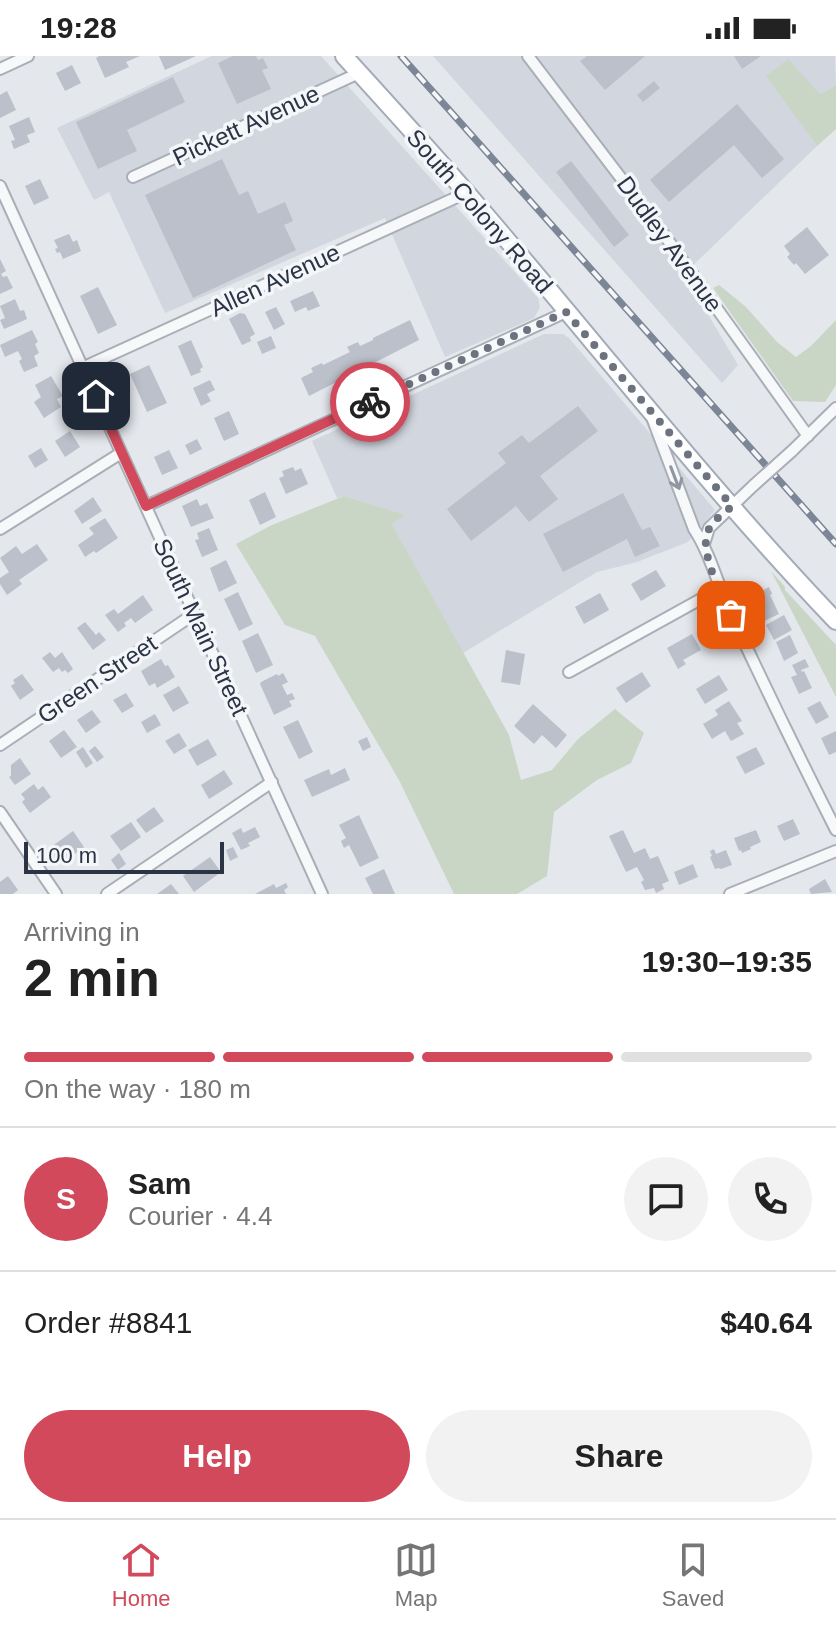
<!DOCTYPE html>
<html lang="en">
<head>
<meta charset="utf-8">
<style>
	:root { --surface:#fff; --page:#f2f2f2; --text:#222; --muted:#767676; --line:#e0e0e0; --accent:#d1495b }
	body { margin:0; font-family:Helvetica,sans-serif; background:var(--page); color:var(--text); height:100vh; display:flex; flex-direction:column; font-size:30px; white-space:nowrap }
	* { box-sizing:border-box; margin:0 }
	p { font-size:26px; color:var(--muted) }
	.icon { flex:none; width:44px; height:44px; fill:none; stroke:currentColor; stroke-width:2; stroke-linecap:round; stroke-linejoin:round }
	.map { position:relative; height:838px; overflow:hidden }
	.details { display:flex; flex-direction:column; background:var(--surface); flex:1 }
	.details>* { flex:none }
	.scale { position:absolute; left:24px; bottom:20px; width:200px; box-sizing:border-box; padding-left:8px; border:4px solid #2b3445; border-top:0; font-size:22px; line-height:28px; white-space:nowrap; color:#2b3445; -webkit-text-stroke:6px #f4f6f9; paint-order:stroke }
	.pin { position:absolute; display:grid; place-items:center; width:68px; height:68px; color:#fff; margin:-34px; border-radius:16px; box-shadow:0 4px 12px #0006 }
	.courier { position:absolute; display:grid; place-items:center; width:80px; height:80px; margin:-40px; border:6px solid #d1495b; border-radius:50%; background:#fff; color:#222; box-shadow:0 2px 10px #0007 }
	.head em { font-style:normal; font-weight:800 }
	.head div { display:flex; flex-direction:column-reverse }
	.head { display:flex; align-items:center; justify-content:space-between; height:136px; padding:0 24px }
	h1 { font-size:52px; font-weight:800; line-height:60px }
	.bar { display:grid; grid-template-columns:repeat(4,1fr); gap:12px 8px; align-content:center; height:96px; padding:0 24px }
	.bar i { height:10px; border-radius:6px; background:var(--line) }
	.bar .active { background:var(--accent) }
	.bar p { grid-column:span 4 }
	.line { display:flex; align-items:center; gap:20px; padding:0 24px; border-top:2px solid var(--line) }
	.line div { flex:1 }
	.round { display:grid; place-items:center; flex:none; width:84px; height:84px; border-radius:42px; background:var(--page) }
	.cta { display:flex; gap:16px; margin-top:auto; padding:16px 24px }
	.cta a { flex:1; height:92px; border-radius:48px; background:var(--accent); color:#fff; font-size:32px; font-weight:800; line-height:92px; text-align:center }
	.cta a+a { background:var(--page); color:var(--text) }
	.status { display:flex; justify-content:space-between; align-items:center; height:56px; padding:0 40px; background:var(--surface); direction:ltr }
	.status svg { height:22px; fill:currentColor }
	.tab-bar { display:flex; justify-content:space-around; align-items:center; height:112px; border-top:2px solid var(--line); background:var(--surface); font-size:22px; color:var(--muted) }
	.tab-bar a { display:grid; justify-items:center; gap:4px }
	.tab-bar .active { color:var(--accent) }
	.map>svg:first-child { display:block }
	.built { fill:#d2d6de }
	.green { fill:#c9d6c5 }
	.building { fill:#bbc0ca }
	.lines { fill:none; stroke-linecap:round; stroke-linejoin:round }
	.street-casing { stroke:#a9aeb7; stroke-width:14 }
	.primary-casing { stroke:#a3abb8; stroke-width:20 }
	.street { stroke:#f7f8fa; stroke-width:10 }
	.primary { stroke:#fff; stroke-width:16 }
	.rail-casing { stroke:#7d8696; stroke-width:7 }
	.rail { stroke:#f4f6f9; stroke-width:4; stroke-dasharray:12; stroke-linecap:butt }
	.street-bridge-casing { stroke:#a9aeb7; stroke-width:14; stroke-linecap:butt }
	.street-bridge { stroke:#f7f8fa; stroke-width:10 }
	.oneway { stroke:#9196a0 }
	.done { stroke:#6c737f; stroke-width:8; stroke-dasharray:0 14.4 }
	.route { stroke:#d1495b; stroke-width:10 }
	.labels { text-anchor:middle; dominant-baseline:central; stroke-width:7; stroke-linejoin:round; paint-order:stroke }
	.street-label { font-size:24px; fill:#2b3445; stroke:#f4f6f9 }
</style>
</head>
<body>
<div class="status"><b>19:28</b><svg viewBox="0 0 49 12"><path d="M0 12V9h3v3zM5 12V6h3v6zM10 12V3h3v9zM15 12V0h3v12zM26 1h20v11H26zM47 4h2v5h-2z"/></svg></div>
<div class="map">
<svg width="836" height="838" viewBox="0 0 836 838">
	<rect width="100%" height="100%" fill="#e4e7ec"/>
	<path class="built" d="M 212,0 L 321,0 L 538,242 L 540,251 L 534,262 L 445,301 L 385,162 L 165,257 L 109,136 L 94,144 L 57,72 Z
		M 433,0 L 835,0 L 836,29 L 820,38 L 767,19 L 817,90 L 684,218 L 738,309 L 722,327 Z
		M 544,278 L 563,278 L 569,282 L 715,454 L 688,486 L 637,506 L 597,516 L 463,597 L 392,468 L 404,459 L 344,440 L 337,442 L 312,385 Z"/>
	<path class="green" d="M 788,3 L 820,38 L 836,29 L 836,73 L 817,90 L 766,20 Z
		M 719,229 L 746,251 L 777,286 L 796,301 L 811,290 L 836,264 L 836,329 L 825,346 L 793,345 L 713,232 Z
		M 344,440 L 405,459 L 392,468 L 509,679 L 521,724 L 552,714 L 578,683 L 615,653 L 644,677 L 631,707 L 597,724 L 554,756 L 547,820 L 517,838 L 454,838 L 399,724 L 315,580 L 285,569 L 236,488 L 272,469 Z
		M 771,515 L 785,531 L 785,534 L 836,589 L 836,641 Z"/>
	<path class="building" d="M 99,0 L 140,0 L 126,6 L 129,11 L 105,22 L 96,2 Z
		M 159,0 L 196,0 L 165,14 Z
		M 233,0 L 256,0 L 258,4 L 263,2 L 268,12 L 262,14 L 271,33 L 237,48 L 218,7 Z
		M 587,0 L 645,0 L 605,34 L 580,5 Z
		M 734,0 L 761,0 L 742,13 Z
		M 72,9 L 81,27 L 65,35 L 56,17 Z
		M 173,21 L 185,46 L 127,74 L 137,95 L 98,113 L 76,66 Z
		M 654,25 L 660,32 L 643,46 L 637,39 Z
		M 7,35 L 16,54 L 0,62 L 0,39 Z
		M 737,48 L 784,103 L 762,122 L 734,89 L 669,146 L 650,124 Z
		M 29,61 L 35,76 L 27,79 L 30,86 L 14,93 L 11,85 L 15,84 L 9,70 Z
		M 222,103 L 239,139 L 248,135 L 258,158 L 285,146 L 293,165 L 284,169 L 296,194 L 193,242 L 145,139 Z
		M 571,105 L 629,179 L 614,191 L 556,116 Z
		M 40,123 L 49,142 L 34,149 L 25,130 Z
		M 807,171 L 829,199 L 805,218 L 796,207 L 794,209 L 787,201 L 790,198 L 784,190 Z
		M 69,178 L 73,186 L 77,184 L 81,195 L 63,203 L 60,196 L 57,197 L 55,193 L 58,192 L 54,184 Z
		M 0,203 L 6,215 L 1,218 L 3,221 L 7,220 L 13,232 L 0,238 Z
		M 98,231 L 117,269 L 98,278 L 80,240 Z
		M 313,235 L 320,250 L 308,255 L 306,251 L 295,256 L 290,245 Z
		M 15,243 L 20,255 L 24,254 L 27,263 L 4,273 L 0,264 L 5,262 L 0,250 Z
		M 276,251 L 285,268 L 274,274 L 265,256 Z
		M 240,257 L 245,258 L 255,278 L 250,281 L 251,285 L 242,289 L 229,263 Z
		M 410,264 L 419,284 L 309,340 L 301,322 L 313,316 L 311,312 L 322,307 L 323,309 L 350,296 L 347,291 L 358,286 L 360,290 L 373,284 L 373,282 Z
		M 32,274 L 38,286 L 35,288 L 39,297 L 34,300 L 38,310 L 24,316 L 19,305 L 22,303 L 18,295 L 5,301 L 0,289 Z
		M 271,280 L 276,292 L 262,298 L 257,286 Z
		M 191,284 L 203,311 L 200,313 L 201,316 L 191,320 L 178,290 Z
		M 149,309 L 167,347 L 147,356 L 130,318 Z
		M 51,320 L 63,340 L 57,343 L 61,351 L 44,362 L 34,346 L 41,341 L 35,329 Z
		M 210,324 L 215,334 L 207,338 L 211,345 L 201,350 L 193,332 Z
		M 578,350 L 598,375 L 540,420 L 558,443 L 529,466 L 516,450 L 471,485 L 447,453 L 506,407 L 498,397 L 522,379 L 529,387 Z
		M 229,355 L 239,378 L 224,385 L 214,362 Z
		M 70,375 L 80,391 L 65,401 L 55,385 Z
		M 197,383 L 202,393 L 190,399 L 185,389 Z
		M 41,392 L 48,404 L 35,412 L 28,400 Z
		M 169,394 L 178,412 L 162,419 L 154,401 Z
		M 293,411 L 295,415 L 301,412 L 308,428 L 286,438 L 279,422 L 284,420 L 282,415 Z
		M 265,436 L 276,461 L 260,469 L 249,444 Z
		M 623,437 L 642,474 L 650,471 L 660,490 L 635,501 L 627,483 L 563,516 L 543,478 Z
		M 93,441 L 102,455 L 82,468 L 74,455 Z
		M 197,443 L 200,450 L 207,447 L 214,462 L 191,471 L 182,450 Z
		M 105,462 L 118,482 L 96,497 L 94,495 L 85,501 L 78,489 L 94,478 L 89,472 Z
		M 209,472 L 218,494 L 202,501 L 195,484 L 199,483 L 197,477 Z
		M 37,488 L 48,504 L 19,524 L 22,528 L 7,539 L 0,528 L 0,522 L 9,516 L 0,502 L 16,490 L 22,498 Z
		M 226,504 L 237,527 L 219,536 L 210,512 Z
		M 656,514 L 666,530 L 641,545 L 631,528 Z
		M 769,531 L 772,538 L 770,539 L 779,558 L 764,565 L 752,540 Z
		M 238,536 L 253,568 L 239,575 L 224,543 Z
		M 600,537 L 609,554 L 584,568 L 575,551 Z
		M 143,539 L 153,554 L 135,567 L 131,562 L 124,567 L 126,570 L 118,576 L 105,559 L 114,553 L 118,558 Z
		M 784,559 L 792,574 L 774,584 L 766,569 Z
		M 85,566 L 96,579 L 99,576 L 106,584 L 93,594 L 77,572 Z
		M 258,577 L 273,609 L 256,617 L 242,585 Z
		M 692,578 L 701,594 L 683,604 L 686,608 L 678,613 L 667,592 Z
		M 790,579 L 798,597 L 784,605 L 776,586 Z
		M 506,594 L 525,598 L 520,629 L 501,626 Z
		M 50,596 L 55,602 L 62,596 L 73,613 L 68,617 L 65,614 L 62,616 L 59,612 L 53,616 L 42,602 Z
		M 161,603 L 165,610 L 168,609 L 175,621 L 157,632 L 155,627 L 149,630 L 141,615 Z
		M 805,603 L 809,611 L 801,614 L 802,616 L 804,615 L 812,632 L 799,638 L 791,621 L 797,619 L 792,609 Z
		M 642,616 L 651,630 L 626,647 L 616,632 Z
		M 283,617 L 288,626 L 282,629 L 287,639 L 292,637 L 295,643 L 289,645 L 292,650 L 274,659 L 260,628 L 261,626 L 277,618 L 278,620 Z
		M 22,618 L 34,634 L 20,644 L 11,630 L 15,627 L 13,624 Z
		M 719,619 L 728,634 L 705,648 L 696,633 Z
		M 179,630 L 189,647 L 173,656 L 163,639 Z
		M 126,637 L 134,650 L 122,657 L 113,644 Z
		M 729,645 L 742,665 L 737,667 L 744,678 L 731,685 L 725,675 L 712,683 L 703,668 L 718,659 L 715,654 Z
		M 820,645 L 829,661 L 816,668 L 807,652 Z
		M 533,648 L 567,679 L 556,692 L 542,679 L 534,688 L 514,670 Z
		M 92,654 L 101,666 L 86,677 L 77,664 Z
		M 155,658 L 161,669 L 147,677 L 141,666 Z
		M 298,664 L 313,696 L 299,703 L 283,671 Z
		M 64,674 L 77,691 L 61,702 L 49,685 Z
		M 836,675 L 836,696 L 829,699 L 821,682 Z
		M 179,677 L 187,690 L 174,698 L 165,685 Z
		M 367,681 L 371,691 L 363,695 L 358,685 Z
		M 208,683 L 217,699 L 197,710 L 188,694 Z
		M 95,690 L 104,701 L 97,706 L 89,695 Z
		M 83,691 L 93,707 L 86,712 L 76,696 Z
		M 756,691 L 765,708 L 745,718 L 736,701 Z
		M 20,702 L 31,718 L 15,729 L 9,721 L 11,720 L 11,709 Z
		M 345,712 L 350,724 L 312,741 L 304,724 L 329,713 L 331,719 Z
		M 224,714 L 233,728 L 209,743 L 201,729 Z
		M 34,728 L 38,734 L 43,730 L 51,741 L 30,757 L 22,746 L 25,743 L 21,738 Z
		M 154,751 L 164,765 L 146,777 L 136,764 Z
		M 359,759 L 379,802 L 360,811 L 349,789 L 344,792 L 341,785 L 346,782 L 339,769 Z
		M 793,763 L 800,778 L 784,785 L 777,770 Z
		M 131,766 L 141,781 L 121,795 L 110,780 Z
		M 255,771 L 260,781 L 248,787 L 250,790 L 241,794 L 232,777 L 241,772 L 243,777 Z
		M 623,774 L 634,797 L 645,792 L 650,803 L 658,800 L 669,825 L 662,828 L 664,833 L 656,837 L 654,832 L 645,834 L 641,826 L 644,824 L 637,811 L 626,816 L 609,780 Z
		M 756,774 L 761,786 L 750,791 L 751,793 L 742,797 L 741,794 L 739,795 L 734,782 Z
		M 73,775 L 84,791 L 62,807 L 58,800 L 55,802 L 51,797 L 54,795 L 51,791 Z
		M 233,791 L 238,801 L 230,805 L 226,794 Z
		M 714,793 L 716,798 L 726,794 L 732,809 L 721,813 L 719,812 L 715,813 L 710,801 L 712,800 L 710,795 Z
		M 119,797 L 126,808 L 118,814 L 111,804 Z
		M 210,801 L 221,816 L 194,836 L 183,820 Z
		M 693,808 L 698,821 L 679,829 L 674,816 Z
		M 384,813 L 395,838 L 373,838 L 365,822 Z
		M 8,820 L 18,834 L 13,838 L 0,838 L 0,826 Z
		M 825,823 L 832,836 L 811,838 L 809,833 Z
		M 286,827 L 288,831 L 284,834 L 286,838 L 255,838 L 274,828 L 276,832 Z
		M 171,828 L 179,838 L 157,838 Z"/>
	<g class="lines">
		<g class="street-casing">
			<path id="street" d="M 528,0 L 665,180 L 808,380
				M 0,13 L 28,0
				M 133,121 L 359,17
				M 0,130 L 322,838
				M 84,311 L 466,137
				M 653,364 L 694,473 C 711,499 718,530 731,558 C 765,631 800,703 836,774
				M 792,395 L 836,352
				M 146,450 L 566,256
				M 0,473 L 121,397
				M 704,488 L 709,472 L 754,429
				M 569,616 L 719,533
				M 0,689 L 194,558
				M 0,756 L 56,838
				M 107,838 L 272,726
				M 730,838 L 836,795"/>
		</g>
		<g class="primary-casing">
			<path id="primary" d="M 344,0 C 385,45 426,90 466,136 C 590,279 705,428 836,565"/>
		</g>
		<use href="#street" class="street"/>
		<use href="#primary" class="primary"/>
		<g class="rail-casing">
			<path id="rail" d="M 401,0 L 836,488"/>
		</g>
		<use href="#rail" class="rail"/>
		<g class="street-bridge-casing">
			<path id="street-bridge" d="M 754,429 L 792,395"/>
		</g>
		<use href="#street-bridge" class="street-bridge"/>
	</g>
	<defs><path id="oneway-shaft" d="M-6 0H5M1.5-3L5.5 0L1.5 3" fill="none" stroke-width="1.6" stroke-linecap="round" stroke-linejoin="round" transform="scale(2)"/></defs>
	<use class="oneway" href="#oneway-shaft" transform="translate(675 422) rotate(69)"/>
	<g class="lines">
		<path class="done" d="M 370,346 L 566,256 L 732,450 C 725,457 713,464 709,473 C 697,493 722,539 731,559"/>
		<path class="route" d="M 96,340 L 146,450 L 370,346"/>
	</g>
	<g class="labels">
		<g class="street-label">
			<text transform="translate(246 69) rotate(-25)">Pickett Avenue</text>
			<text transform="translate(480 155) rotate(49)">South Colony Road</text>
			<text transform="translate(670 188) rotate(54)">Dudley Avenue</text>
			<text transform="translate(275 224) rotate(-25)">Allen Avenue</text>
			<text transform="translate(201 571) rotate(65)">South Main Street</text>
			<text transform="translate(97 623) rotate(-34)">Green Street</text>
		</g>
	</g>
</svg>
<div class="scale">100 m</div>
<div class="pin" style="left:731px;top:559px;background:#ea580c"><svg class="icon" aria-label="bag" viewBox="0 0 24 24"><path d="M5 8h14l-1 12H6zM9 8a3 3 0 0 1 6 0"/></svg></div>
<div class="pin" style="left:96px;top:340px;background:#1f2937"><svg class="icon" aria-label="home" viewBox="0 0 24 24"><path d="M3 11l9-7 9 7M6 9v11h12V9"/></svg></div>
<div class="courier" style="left:370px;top:346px"><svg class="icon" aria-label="bike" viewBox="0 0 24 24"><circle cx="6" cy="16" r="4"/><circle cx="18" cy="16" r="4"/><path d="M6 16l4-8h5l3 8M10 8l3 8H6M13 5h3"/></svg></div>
</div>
<section class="details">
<div class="head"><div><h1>2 min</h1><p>Arriving in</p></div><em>19:30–19:35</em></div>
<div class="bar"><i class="active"></i><i class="active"></i><i class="active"></i><i></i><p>On the way · 180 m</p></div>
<div class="line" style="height:144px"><b class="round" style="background:var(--accent);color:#fff">S</b><div><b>Sam</b><p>Courier · 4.4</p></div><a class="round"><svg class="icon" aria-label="chat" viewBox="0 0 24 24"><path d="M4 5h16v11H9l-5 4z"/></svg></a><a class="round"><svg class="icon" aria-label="phone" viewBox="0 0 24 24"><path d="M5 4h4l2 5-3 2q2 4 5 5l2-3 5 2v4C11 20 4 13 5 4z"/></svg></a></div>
<div class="line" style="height:104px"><div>Order #8841</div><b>$40.64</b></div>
<div class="cta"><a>Help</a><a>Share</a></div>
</section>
<nav class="tab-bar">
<a class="active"><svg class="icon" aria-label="home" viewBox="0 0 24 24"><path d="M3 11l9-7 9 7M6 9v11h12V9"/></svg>Home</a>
<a><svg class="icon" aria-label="map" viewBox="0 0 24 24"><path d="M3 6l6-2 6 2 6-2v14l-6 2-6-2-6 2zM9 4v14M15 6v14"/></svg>Map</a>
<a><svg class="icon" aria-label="saved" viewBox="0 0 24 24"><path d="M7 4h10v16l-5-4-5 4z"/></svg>Saved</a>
</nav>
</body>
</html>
